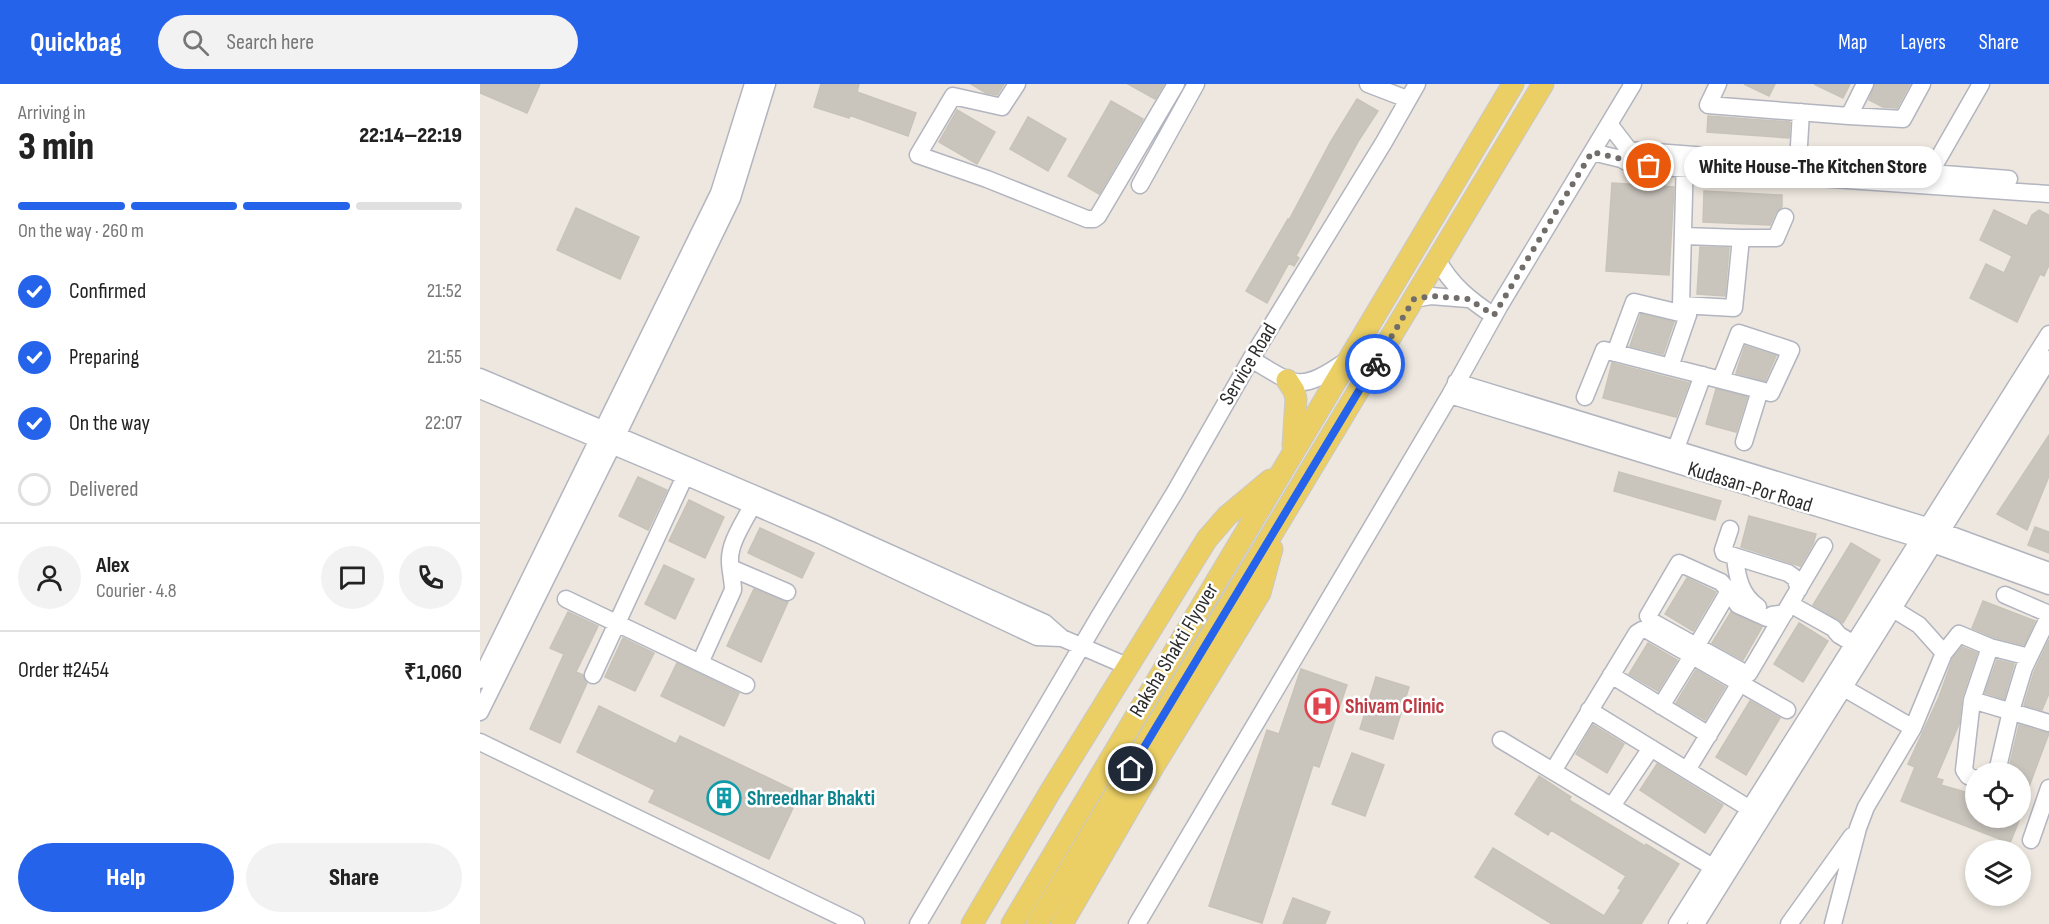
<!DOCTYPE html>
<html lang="en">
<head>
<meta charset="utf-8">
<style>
	:root { --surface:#fff; --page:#f2f2f2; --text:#222; --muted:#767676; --line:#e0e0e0; --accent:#2563eb }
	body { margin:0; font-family:"Sofia Sans Condensed",sans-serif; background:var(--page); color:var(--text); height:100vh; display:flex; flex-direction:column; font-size:22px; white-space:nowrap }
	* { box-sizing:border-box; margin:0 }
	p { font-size:20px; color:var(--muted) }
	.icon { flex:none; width:33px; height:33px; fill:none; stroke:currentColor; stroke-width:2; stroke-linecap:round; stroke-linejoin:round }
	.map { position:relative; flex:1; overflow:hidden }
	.details { display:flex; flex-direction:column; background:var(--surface); width:480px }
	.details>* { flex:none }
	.fabs { position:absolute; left:1485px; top:678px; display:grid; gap:12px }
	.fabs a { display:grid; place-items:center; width:66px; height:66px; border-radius:50%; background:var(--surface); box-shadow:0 3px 9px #0003; font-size:30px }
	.pin { position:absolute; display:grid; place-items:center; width:51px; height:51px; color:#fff; margin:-26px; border:3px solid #fff; border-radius:50%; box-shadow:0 2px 6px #0007 }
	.courier { position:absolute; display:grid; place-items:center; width:60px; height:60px; margin:-30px; border:4px solid #2563eb; border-radius:50%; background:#fff; color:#222; box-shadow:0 2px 8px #0007 }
	.bubble { position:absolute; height:42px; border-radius:21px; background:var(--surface); box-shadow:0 3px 9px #0003; font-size:20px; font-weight:800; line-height:42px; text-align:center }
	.headline em { font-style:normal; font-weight:800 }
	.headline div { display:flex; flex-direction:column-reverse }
	.headline { display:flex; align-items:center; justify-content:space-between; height:102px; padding:0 18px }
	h1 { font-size:39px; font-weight:800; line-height:45px }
	.bar { display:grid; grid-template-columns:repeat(4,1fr); gap:9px 6px; align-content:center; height:72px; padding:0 18px }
	.bar i { height:8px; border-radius:4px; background:var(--line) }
	.bar .on { background:var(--accent) }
	.bar p { grid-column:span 4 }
	.line { display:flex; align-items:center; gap:15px; padding:0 18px; border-top:2px solid var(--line) }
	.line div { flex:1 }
	.round { display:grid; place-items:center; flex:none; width:63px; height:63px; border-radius:32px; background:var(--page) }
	ol { padding:0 18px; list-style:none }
	li { display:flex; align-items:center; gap:18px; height:66px }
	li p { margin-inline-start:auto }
	li .icon { padding:6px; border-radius:50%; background:var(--accent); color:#fff; stroke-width:4 }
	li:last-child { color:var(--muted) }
	li i { width:33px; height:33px; border:3px solid var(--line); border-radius:50% }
	.action { display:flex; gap:12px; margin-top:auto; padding:12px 18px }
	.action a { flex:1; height:69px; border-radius:36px; background:var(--accent); color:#fff; font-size:24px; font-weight:800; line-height:69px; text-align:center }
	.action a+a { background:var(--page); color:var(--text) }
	header { display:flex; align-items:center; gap:36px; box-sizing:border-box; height:84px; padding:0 30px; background:var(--accent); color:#fff }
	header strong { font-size:28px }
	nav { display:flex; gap:33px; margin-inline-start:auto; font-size:21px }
	.search { width:420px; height:54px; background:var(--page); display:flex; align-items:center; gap:15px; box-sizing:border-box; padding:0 21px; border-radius:33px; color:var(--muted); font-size:22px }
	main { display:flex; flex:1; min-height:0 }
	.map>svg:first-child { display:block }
	.building { fill:#c9c5bd; stroke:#c8c3b8; stroke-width:1.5 }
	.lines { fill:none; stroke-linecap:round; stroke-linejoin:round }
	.minor-casing { stroke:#b2b5bf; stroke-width:19 }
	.major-casing { stroke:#c8c8c8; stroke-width:23 }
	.minor { stroke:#fff; stroke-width:16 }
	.major { stroke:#ebcf65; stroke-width:21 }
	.done { stroke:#706d6b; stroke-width:6; stroke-dasharray:0 10.8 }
	.route { stroke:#2563eb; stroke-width:8 }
	.labels { text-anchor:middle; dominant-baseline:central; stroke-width:5; stroke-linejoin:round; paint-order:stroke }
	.street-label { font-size:21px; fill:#2c2c2c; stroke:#fff }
	.health-label { font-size:21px; font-weight:bold; fill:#be3a42; stroke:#fff; text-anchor:start }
	.culture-label { font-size:21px; font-weight:bold; fill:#0d838f; stroke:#fff; text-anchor:start }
</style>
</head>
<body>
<header>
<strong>Quickbag</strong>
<div class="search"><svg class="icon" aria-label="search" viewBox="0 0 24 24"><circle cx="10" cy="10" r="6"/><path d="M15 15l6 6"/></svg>Search here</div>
<nav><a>Map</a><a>Layers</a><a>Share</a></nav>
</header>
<main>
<section class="details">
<div class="headline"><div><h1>3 min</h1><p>Arriving in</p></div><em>22:14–22:19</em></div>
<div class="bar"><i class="on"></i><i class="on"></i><i class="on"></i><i></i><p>On the way · 260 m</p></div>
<ol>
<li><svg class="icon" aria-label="check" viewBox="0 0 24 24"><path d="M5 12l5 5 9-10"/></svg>Confirmed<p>21:52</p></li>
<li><svg class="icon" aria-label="check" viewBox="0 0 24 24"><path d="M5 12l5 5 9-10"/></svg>Preparing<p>21:55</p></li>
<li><svg class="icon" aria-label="check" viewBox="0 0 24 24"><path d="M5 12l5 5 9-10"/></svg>On the way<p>22:07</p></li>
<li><i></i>Delivered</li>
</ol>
<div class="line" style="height:108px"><a class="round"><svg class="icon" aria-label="person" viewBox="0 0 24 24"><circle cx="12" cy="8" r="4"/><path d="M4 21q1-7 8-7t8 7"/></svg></a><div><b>Alex</b><p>Courier · 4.8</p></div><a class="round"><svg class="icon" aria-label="chat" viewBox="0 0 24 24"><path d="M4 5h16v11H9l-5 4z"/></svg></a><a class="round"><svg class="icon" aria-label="phone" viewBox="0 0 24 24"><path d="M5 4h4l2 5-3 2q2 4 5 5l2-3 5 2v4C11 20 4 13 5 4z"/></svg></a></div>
<div class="line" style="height:78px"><div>Order #2454</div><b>₹1,060</b></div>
<div class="action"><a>Help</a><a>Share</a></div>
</section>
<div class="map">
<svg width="1569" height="840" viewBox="0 0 1569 840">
	<rect width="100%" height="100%" fill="#ede7df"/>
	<path class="building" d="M 0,0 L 60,0 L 47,29 L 0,9 Z
		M 341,0 L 379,0 L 377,8 L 436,29 L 428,52 L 369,31 L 369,34 L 334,23 Z
		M 491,0 L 524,0 L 517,11 L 506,9 Z
		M 648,0 L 684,0 L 675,15 Z
		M 1264,0 L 1295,0 L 1289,12 Z
		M 1334,0 L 1370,0 L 1363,14 Z
		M 1395,0 L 1430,0 L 1417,24 L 1403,23 L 1389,16 Z
		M 877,15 L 898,27 L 879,56 L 816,172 L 819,174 L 814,182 L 809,179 L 787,219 L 766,207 L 808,135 L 809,136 L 851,57 Z
		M 631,17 L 663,35 L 619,110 L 588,92 Z
		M 477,26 L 515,48 L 497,80 L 459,58 Z
		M 1228,32 L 1310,38 L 1309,54 L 1227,48 Z
		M 548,33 L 586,55 L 568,87 L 530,65 Z
		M 1132,99 L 1194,103 L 1189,191 L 1126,187 Z
		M 1224,107 L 1302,111 L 1302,123 L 1296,128 L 1290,141 L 1223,138 Z
		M 96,124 L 159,153 L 140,195 L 77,166 Z
		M 1514,126 L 1547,142 L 1552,131 L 1559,126 L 1569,131 L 1569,181 L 1564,192 L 1560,190 L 1537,238 L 1490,214 L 1506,180 L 1524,189 L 1532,172 L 1500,156 Z
		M 1220,163 L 1249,164 L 1245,212 L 1217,210 Z
		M 1161,230 L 1194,238 L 1183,270 L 1150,262 Z
		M 1265,262 L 1296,272 L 1285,297 L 1256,289 Z
		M 1132,279 L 1209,299 L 1196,333 L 1123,314 Z
		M 1236,305 L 1267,313 L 1256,348 L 1226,340 Z
		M 1569,351 L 1569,392 L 1547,446 L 1517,430 Z
		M 1139,388 L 1241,417 L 1235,436 L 1134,407 Z
		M 158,393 L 187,406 L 168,446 L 139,432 Z
		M 209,416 L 244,433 L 225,474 L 189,457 Z
		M 1269,432 L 1336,450 L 1333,460 L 1320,482 L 1261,463 Z
		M 1555,443 L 1569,448 L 1569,469 L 1548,461 Z
		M 280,444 L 334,469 L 322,494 L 268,469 Z
		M 1371,459 L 1400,476 L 1363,539 L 1333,521 Z
		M 184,481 L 214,495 L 195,535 L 165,520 Z
		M 1207,494 L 1236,508 L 1213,547 L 1185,530 Z
		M 274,505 L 308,518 L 281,578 L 247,562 Z
		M 1503,517 L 1555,537 L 1544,561 L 1513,553 L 1492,544 Z
		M 88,528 L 118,542 L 96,588 L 103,591 L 107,599 L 80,659 L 50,645 L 84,570 L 70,564 Z
		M 1251,528 L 1282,543 L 1263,576 L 1232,559 Z
		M 1319,539 L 1348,557 L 1323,598 L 1294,580 Z
		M 143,554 L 174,569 L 155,607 L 125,593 Z
		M 1569,556 L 1569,609 L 1562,626 L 1544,621 L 1554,588 Z
		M 1168,559 L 1197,576 L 1178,607 L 1149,590 Z
		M 1482,563 L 1497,569 L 1482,613 L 1479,640 L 1456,694 L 1463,696 L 1461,701 L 1496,711 L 1496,734 L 1540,734 L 1530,759 L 1421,717 L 1435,683 L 1428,680 L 1459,613 L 1473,574 Z
		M 1517,576 L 1534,580 L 1524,615 L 1505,609 Z
		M 197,579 L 259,609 L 244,642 L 181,612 Z
		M 821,585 L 867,601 L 839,683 L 833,681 L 782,839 L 729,822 L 787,646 L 799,650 Z
		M 1216,586 L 1245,603 L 1225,636 L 1196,619 Z
		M 896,593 L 929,603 L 913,655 L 880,645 Z
		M 1270,617 L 1300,634 L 1266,691 L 1236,673 Z
		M 119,622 L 196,660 L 200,652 L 320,709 L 289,775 L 169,718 L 175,706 L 97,668 Z
		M 1113,641 L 1144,660 L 1127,689 L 1096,670 Z
		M 1539,641 L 1569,649 L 1541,724 L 1540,688 L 1528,688 Z
		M 872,669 L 904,681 L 885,732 L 852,720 Z
		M 1177,680 L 1243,721 L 1225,749 L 1160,706 Z
		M 1059,692 L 1091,713 L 1089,716 L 1165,762 L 1166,760 L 1199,780 L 1161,840 L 1072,840 L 995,793 L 1013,764 L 1124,832 L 1141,806 L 1138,804 L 1146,792 L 1071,746 L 1068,751 L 1035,730 Z
		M 813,814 L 850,828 L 845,840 L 803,840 Z"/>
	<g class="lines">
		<g class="minor-casing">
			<path id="minor" d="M 537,0 L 522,23 L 473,12 L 438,71 L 507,95 L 607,135 L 614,135 L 618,132 L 696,0
				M 888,0 L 927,15
				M 1238,0 L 1228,21 L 1369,32 L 1385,0
				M 1369,32 L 1423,35 L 1442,0
				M 1129,40 L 1149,66
				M 1112,68 L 1141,75 L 1152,81 L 1569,110
				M 1141,75 L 1149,66 L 1529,95
				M 1318,78 L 1321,28
				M 1450,89 L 1501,0
				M 660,101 L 716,0
				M 1204,152 L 1261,154 L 1254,224 L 1201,221 L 1205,73
				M 1261,154 L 1296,154 L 1305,133
				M 957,175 C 971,201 990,216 1014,232
				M 934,215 L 951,212 L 988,215
				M 1135,269 L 1154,218 L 1208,231 L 1190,283
				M 771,275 C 816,302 819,309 866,277
				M 0,293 L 345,440 L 565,539 L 582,554
				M 1241,295 L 1259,249 L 1311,266 L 1291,309 L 1280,306
				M 976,298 L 1447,442 L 1569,487
				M 0,306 L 205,392 L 340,451 L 557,553 L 582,554 L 647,582
				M 970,311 L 1439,455 L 1569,502
				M 1105,313 L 1124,266 L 1280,306 L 1264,358
				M 1192,375 L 1223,291
				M 1250,445 L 1243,466 L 1244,469 L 1308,489 L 1315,494 L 1319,505
				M 1255,473 C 1257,494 1261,511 1278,523
				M 251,484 L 307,508
				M 1525,511 L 1569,530
				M 86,515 L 266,601
				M 1310,520 L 1353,544 L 1359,551 L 1374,560
				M 1413,525 L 1439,541 L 1464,569
				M 1305,529 L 1292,531 L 1287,534 L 1258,521 L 1249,507 L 1241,498 L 1199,479 L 1168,532 L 1171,537 L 1265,589 L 1269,589 L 1344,462
				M 1217,561 L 1249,507
				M 220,579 L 253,506 C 253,496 250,487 250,477 C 249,459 264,438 272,422
				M 113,591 L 205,392
				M 1131,591 L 1229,651
				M 0,596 L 239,109 L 273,0
				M 1364,604 L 1433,644
				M 1492,616 L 1569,639
				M 1181,622 L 1212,572
				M 1109,626 L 1270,725
				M 0,628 L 132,362 L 252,114 L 287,0
				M 1021,656 L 1241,788
				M 0,658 L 376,840
				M 1207,686 L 1260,599
				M 1073,687 L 1157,549 L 1162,546 L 1167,546 L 1307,626
				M 1517,688 L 1531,627 L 1544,584 L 1569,532
				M 1496,695 L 1488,692 L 1484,686 L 1492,616 L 1510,563
				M 1132,722 L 1171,664
				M 1551,756 L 1569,704
				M 438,840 L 620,531 L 695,408 L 771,275 L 904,58 L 937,0
				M 657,840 L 970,311 L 1020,221 L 1153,0
				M 1197,840 L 1569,250
				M 1216,840 L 1569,275
				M 1309,840 L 1372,752
				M 1353,840 L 1378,744 L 1386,723 L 1433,644 L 1464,569 L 1479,550 L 1510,563 L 1549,573"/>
		</g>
		<g class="major-casing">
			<path id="major" d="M 807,296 L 814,307 L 816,315 L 813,362
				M 492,840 L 570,708 L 727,455 L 747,432 L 790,396
				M 532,840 L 1033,0
				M 557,840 L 1063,0
				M 582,840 L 672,685 L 780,509 L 792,465"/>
		</g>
		<use href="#minor" class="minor"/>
		<use href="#major" class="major"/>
	</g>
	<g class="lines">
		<path class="done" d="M 895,280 L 934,215 L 951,212 L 988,215 L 1014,231 L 1112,68 L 1141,75 L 1152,81 L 1169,82"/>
		<path class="route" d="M 651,685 L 895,280"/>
	</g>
	<defs>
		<g id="hospital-ring" transform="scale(1.725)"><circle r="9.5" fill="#fff" stroke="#e0444e" stroke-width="1.5"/><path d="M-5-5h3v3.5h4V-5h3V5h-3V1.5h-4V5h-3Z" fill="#e0444e"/></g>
		<g id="building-ring" transform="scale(1.725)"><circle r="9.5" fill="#fff" stroke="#0f9aa8" stroke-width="1.5"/><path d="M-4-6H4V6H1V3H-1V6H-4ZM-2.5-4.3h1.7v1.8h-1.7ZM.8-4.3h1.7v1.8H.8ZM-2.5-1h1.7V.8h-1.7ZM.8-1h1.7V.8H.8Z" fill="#0f9aa8"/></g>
	</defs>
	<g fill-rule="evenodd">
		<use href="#hospital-ring" x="842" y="622"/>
		<use href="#building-ring" x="244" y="714"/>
	</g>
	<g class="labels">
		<g class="street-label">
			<text transform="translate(768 280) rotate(-59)">Service Road</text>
			<text transform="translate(1270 403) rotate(17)">Kudasan-Por Road</text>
			<text transform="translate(694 566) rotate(-59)">Raksha Shakti Flyover</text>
		</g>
		<g class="health-label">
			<text x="865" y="622">Shivam Clinic</text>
		</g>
		<g class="culture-label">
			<text x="267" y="714">Shreedhar Bhakti</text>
		</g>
	</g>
</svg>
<div class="fabs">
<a><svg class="icon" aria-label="locate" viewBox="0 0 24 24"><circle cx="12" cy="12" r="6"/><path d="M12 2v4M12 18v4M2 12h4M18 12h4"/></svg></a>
<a><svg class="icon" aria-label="layers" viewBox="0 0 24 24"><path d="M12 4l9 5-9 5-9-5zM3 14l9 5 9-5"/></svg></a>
</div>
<div class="pin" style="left:1169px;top:82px;background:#ea580c"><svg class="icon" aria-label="bag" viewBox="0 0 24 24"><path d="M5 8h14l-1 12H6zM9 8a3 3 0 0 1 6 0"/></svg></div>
<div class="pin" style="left:651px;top:685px;background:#1f2937"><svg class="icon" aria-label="home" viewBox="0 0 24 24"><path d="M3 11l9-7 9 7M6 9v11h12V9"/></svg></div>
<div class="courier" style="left:895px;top:280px"><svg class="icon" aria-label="bike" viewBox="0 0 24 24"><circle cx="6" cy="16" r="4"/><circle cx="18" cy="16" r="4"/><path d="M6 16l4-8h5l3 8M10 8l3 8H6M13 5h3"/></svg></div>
<div class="bubble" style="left:1204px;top:62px;width:258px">White House-The Kitchen Store</div>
</div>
</main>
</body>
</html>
